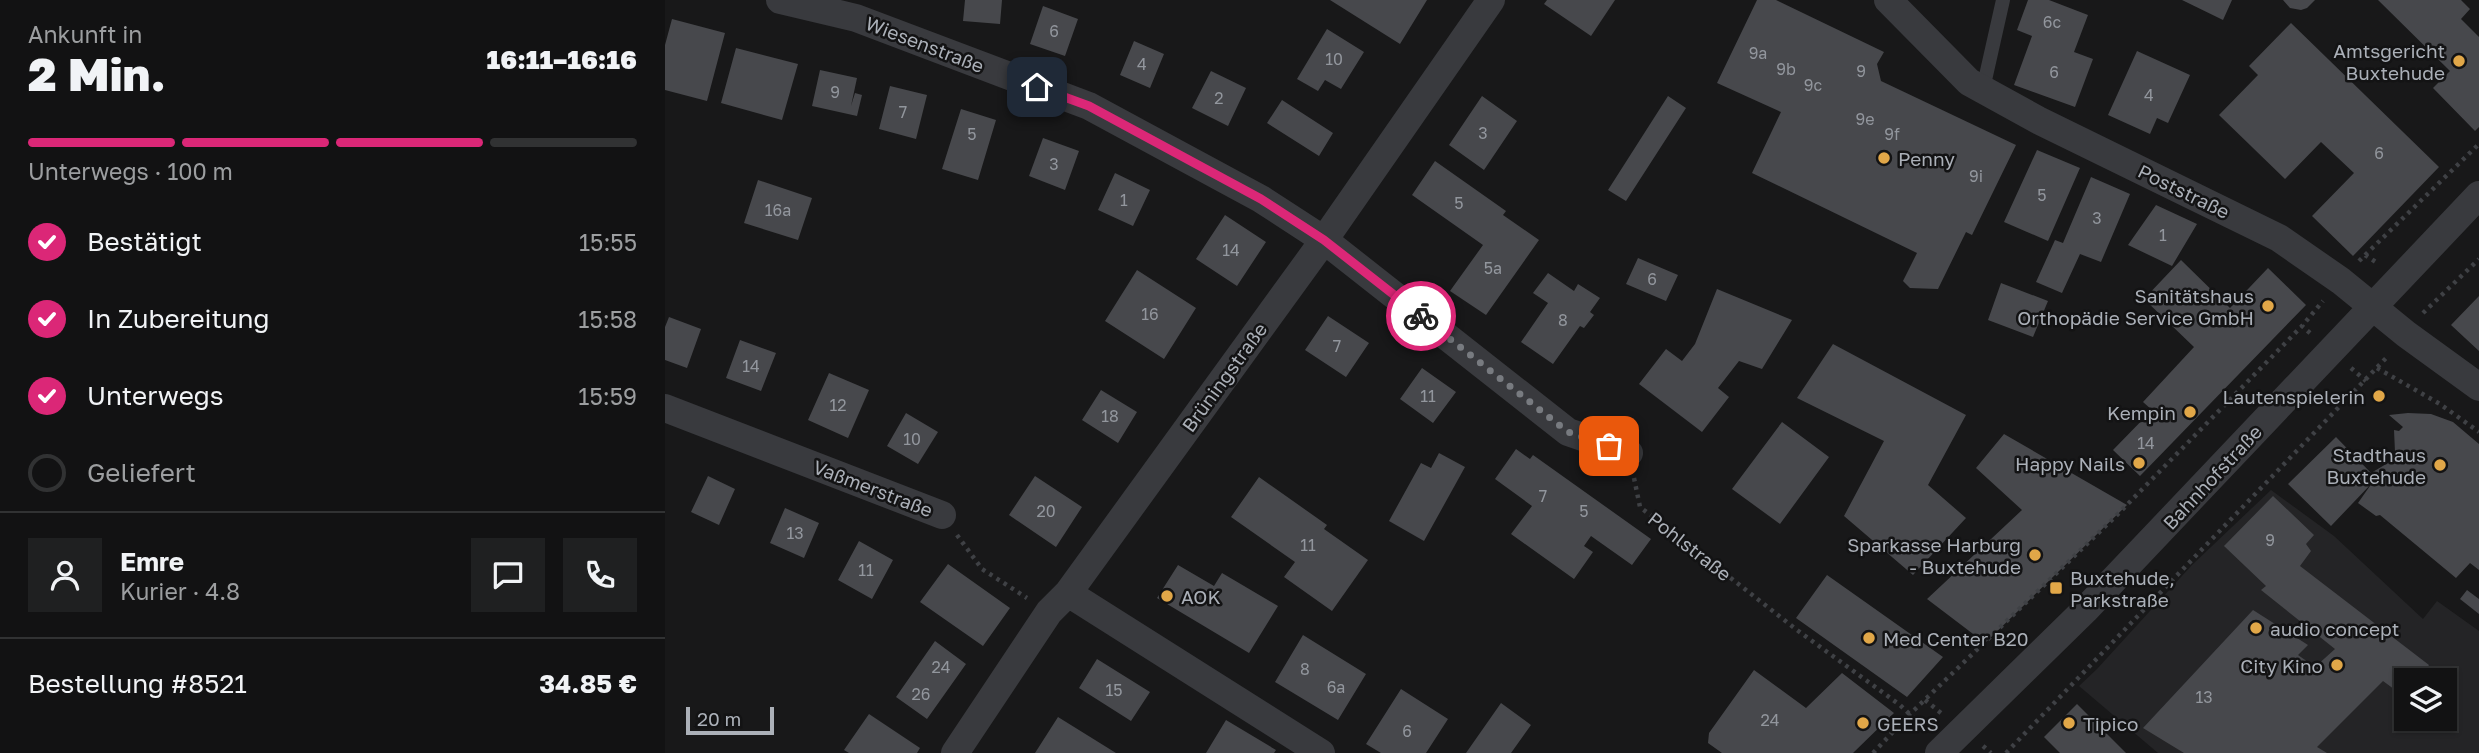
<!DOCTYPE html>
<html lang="de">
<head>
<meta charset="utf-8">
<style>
	:root { --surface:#121213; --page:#1f2021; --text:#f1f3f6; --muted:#9c9ea0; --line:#313233; --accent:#db2777 }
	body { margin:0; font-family:"Golos Text",sans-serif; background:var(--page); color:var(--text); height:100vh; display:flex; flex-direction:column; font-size:26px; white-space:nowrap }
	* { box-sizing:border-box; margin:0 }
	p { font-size:23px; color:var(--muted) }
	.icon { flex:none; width:38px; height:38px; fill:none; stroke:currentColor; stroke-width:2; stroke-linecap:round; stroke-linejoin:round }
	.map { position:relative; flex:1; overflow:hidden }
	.side { display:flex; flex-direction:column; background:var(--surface); width:665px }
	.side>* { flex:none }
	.buttons { position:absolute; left:1729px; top:668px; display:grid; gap:14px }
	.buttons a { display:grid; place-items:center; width:63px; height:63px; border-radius:0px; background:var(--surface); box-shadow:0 2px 5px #0004,0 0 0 2px var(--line); font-size:35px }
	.scale { position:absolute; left:21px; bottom:18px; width:88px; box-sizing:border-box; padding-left:7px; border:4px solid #abb0b8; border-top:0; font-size:19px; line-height:24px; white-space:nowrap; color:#abb0b8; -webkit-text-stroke:5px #131314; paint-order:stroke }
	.pin { position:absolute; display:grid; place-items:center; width:60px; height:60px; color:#fff; margin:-30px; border-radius:14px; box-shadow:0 4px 10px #0006 }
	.courier { position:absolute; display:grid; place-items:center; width:70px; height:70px; margin:-35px; border:5px solid #db2777; border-radius:50%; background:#fff; color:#222; box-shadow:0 2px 9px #0007 }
	.headline em { font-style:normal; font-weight:800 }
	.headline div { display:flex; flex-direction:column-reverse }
	.headline { display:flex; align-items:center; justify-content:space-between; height:119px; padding:0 28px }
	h1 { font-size:46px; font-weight:800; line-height:52px }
	.bar { display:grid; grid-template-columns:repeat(4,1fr); gap:10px 7px; align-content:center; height:84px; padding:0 28px }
	.bar i { height:9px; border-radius:5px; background:var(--line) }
	.bar .on { background:var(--accent) }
	.bar p { grid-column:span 4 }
	.line { display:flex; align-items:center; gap:18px; padding:0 28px; border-top:2px solid var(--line) }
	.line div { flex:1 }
	.round { display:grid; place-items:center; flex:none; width:74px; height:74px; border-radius:0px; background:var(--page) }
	ol { padding:0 28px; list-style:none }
	li { display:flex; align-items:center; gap:21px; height:77px }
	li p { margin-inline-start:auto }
	li .icon { padding:7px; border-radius:50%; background:var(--accent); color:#fff; stroke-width:4 }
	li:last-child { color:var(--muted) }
	li i { width:38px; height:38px; border:4px solid var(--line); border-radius:50% }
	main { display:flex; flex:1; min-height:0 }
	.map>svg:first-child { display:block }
	.built { fill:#242426; fill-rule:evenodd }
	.building { fill:#47484c }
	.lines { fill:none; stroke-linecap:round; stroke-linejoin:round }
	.path { stroke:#3f4145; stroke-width:4.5; stroke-dasharray:3.5 5; stroke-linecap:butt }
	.lane { stroke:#393a3e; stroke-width:14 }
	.street { stroke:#393a3e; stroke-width:28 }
	.done { stroke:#787b80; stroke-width:7; stroke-dasharray:0 12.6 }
	.route { stroke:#db2777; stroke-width:9 }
	.poi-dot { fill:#e1a748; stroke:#131314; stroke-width:2.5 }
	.labels { text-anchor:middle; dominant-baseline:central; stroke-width:5; stroke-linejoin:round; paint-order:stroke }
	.number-label { font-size:16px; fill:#92969d }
	.street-label { font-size:19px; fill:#abb0b8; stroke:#131314 }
	.poi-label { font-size:19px; fill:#abb0b8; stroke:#131314; text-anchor:end }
</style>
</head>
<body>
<main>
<section class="side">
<div class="headline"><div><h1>2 Min.</h1><p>Ankunft in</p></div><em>16:11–16:16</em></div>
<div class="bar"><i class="on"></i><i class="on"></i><i class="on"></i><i></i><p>Unterwegs · 100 m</p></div>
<ol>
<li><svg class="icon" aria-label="check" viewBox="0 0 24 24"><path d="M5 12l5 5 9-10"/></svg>Bestätigt<p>15:55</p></li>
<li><svg class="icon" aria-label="check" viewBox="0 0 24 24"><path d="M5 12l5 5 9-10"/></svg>In Zubereitung<p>15:58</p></li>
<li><svg class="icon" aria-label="check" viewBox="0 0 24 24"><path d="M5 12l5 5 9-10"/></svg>Unterwegs<p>15:59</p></li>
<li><i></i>Geliefert</li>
</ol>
<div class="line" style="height:126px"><a class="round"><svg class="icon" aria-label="person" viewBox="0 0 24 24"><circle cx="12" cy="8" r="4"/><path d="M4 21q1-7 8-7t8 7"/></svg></a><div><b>Emre</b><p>Kurier · 4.8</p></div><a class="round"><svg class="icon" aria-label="chat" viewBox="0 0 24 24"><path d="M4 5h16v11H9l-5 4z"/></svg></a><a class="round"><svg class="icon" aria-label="phone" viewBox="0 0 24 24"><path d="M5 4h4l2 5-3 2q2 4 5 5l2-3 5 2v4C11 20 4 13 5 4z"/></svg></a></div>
<div class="line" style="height:91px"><div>Bestellung #8521</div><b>34.85 €</b></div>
</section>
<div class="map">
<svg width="1814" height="753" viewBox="0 0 1814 753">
	<rect width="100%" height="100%" fill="#181819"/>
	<path class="built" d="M 1606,490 L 1669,536 L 1758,619 L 1772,601 L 1814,631 L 1814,753 L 1493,753 L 1414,686 L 1432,669 L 1527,565 ZM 1741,681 L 1780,681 L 1780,719 L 1741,719 Z"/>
	<path class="building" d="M 300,0 L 337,0 L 335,24 L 298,21 Z
		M 665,0 L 762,0 L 735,44 Z
		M 882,0 L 950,0 L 926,36 L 879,4 Z
		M 1092,0 L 1111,0 L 1219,52 L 1212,64 L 1216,81 L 1351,145 L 1307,235 L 1301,232 L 1273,289 L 1245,288 L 1238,281 L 1252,253 L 1087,173 L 1116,112 L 1052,83 Z
		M 1363,0 L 1384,0 L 1423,15 L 1409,52 L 1428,59 L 1410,107 L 1349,85 L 1367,36 L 1352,30 Z
		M 1517,0 L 1567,0 L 1558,20 Z
		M 1618,0 L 1650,0 L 1642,8 L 1636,10 L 1625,8 Z
		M 1713,0 L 1796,0 L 1805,9 L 1796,19 L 1814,37 L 1814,127 L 1810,131 L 1768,88 L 1785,71 Z
		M 378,6 L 413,19 L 400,56 L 365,44 Z
		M 7,19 L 60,33 L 42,101 L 0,90 L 0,45 Z
		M 1626,23 L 1774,167 L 1688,256 L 1647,216 L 1689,173 L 1656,142 L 1620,179 L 1554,115 L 1593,75 L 1584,66 Z
		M 662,29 L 699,52 L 676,89 L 660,80 L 653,91 L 632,79 Z
		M 469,41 L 499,54 L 485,88 L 455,75 Z
		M 71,48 L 133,64 L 117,120 L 56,103 Z
		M 1472,51 L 1525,75 L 1503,123 L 1492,118 L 1485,134 L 1443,115 Z
		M 155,70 L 192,78 L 186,106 L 190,93 L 197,95 L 192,116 L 147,106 Z
		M 546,71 L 581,88 L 563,126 L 527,108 Z
		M 225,86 L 262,95 L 251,139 L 214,129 Z
		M 817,96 L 852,121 L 819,170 L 784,145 Z
		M 1003,96 L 1021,108 L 961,201 L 943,190 Z
		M 617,100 L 668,133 L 654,156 L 602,123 Z
		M 296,109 L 331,120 L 313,180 L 277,169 Z
		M 378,138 L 414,151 L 400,190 L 364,176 Z
		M 1372,150 L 1415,168 L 1383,241 L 1339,222 Z
		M 770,161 L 841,211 L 838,215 L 874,240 L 821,315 L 785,291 L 818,245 L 747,195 Z
		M 450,173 L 485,190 L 468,226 L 433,210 Z
		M 1426,177 L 1465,194 L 1436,262 L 1415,254 L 1397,293 L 1371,282 L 1390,240 L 1398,243 Z
		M 93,180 L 147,198 L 133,240 L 79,223 Z
		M 1491,205 L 1532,224 L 1507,266 L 1463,245 Z
		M 560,215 L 601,242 L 572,286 L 531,259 Z
		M 973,258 L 1013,275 L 1001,301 L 961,284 Z
		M 1516,260 L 1565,308 L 1603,268 L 1641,305 L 1475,476 L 1448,450 L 1487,410 L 1478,402 L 1529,347 L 1479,299 Z
		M 472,270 L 531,308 L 499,359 L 440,321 Z
		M 883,273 L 909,291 L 913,284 L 935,298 L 925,312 L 929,315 L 919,328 L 915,326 L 888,364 L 856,342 L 883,303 L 868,293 Z
		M 1336,283 L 1383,301 L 1368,337 L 1323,320 Z
		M 1052,289 L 1127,320 L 1097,369 L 1074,361 L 1053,388 L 1064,397 L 1037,432 L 974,384 L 1001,349 L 1017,361 L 1030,344 Z
		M 1814,296 L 1814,351 L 1786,325 Z
		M 663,316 L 704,343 L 681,377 L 640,350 Z
		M 4,317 L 36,329 L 22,368 L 0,360 L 0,327 Z
		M 75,340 L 111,353 L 96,391 L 61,378 Z
		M 1168,344 L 1301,415 L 1263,485 L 1301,518 L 1248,575 L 1179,516 L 1219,441 L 1132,398 Z
		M 757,368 L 791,392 L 768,423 L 735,399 Z
		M 164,373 L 204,390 L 183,438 L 143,420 Z
		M 436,390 L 472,412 L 453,443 L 417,420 Z
		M 241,413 L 273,432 L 253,464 L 222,446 Z
		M 1743,413 L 1766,414 L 1788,422 L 1814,444 L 1814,570 L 1805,563 L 1791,578 L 1715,515 L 1711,516 L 1693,503 L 1707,483 L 1666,526 L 1623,484 L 1671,437 L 1706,473 L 1733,457 L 1730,452 L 1729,430 L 1734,431 L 1738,427 L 1724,415 Z
		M 1117,422 L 1164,457 L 1115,524 L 1067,489 Z
		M 1339,434 L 1462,505 L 1320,643 L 1262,599 L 1357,510 L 1311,468 Z
		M 851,449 L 865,459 L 868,455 L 986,539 L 967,565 L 926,536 L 919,546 L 928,552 L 909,579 L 846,534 L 867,506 L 830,479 Z
		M 774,453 L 800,467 L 759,541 L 724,521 L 756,463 L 766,468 Z
		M 43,476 L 70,489 L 54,525 L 26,512 Z
		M 370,476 L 417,507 L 391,547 L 344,515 Z
		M 594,477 L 662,525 L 659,529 L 703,560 L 667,611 L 619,577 L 630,562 L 566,517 Z
		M 1608,496 L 1649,535 L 1641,544 L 1646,551 L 1635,566 L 1764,665 L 1753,681 L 1741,681 L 1741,698 L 1718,681 L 1652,747 L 1662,753 L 1519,753 L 1478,728 L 1588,610 L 1643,645 L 1633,655 L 1650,667 L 1670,649 L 1596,590 L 1601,586 L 1559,546 Z
		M 120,508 L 154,523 L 139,558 L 105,543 Z
		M 194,541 L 228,560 L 207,599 L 173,580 Z
		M 283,564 L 345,608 L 318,646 L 255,602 Z
		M 513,565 L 549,586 L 557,573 L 613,606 L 584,653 L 492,598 Z
		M 1162,575 L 1278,657 L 1242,697 L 1131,618 Z
		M 1802,590 L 1814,599 L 1814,614 L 1795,599 Z
		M 638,635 L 701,674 L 673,720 L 610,682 Z
		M 270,641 L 301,664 L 262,719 L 231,697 Z
		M 432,659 L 485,692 L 466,721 L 414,688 Z
		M 1089,670 L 1141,708 L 1177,673 L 1229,713 L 1188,753 L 1057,753 L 1043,743 L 1044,733 Z
		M 736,689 L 783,719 L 761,753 L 716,753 L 701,744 Z
		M 836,703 L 866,725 L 846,753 L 801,753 Z
		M 1412,704 L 1461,753 L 1395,753 L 1379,737 Z
		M 204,714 L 255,748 L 252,753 L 184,753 L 179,750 Z
		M 393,717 L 451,753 L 370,753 Z
		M 561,720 L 611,750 L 609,753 L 541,753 Z"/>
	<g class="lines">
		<path class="path" d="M 1700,255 L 1714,264
			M 1694,261 L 1814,144
			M 1758,313 L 1814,259
			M 1645,333 L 1637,326 L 1658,301
			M 1686,368 L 1701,381
			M 1712,368 L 1775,404 L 1814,432
			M 969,478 L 975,507 L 1132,630 L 1235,705 L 1259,728
			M 292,535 L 317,569 L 362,598
			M 1260,700 L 1276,713
			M 1318,746 L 1326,753
			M 1208,753 L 1245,714 L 1451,516 L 1637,326
			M 1341,753 L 1724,355"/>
		<path class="lane" d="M 1318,89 L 1338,0"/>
		<path class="street" d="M 115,0 L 191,18 L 424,106 L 596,199 L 659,240 L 903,432 L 964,453
			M 1223,0 L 1304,82 L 1373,120 L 1614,238 L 1676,281 L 1741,334 L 1814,387
			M 0,408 L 277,515
			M 403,593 L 656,753
			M 290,753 L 384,612 L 403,593 L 659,240 L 826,0
			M 1274,753 L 1420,610 L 1814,195"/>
	</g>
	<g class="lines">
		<path class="done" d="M 756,316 L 903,432 L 944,446"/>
		<path class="route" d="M 372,87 L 424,106 L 596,199 L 659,240 L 756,316"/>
	</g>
	<g class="poi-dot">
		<circle cx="1794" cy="61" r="7"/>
		<circle cx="1219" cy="158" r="7"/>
		<circle cx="1603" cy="306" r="7"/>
		<circle cx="1714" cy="396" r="7"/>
		<circle cx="1525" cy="412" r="7"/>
		<circle cx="1474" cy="463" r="7"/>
		<circle cx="1775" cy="465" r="7"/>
		<circle cx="1370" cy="555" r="7"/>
		<rect x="1384" y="581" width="14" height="14" rx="3.5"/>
		<circle cx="502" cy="596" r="7"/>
		<circle cx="1591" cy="628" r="7"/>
		<circle cx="1204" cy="638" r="7"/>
		<circle cx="1672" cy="665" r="7"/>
		<circle cx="1198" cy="723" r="7"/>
		<circle cx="1404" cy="723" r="7"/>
	</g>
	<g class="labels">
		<g class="number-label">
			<text x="1387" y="22">6c</text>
			<text x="389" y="31">6</text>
			<text x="1093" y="53">9a</text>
			<text x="669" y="59">10</text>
			<text x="477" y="64">4</text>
			<text x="1121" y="69">9b</text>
			<text x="1196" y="71">9</text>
			<text x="1389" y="72">6</text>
			<text x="1148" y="85">9c</text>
			<text x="170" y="92">9</text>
			<text x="1484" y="95">4</text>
			<text x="554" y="98">2</text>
			<text x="238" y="112">7</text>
			<text x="1200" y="119">9e</text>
			<text x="818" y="133">3</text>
			<text x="307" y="134">5</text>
			<text x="1227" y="134">9f</text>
			<text x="1714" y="153">6</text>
			<text x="389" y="164">3</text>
			<text x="1311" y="176">9i</text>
			<text x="1377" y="195">5</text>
			<text x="459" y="200">1</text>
			<text x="794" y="203">5</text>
			<text x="113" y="210">16a</text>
			<text x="1432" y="218">3</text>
			<text x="1498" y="235">1</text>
			<text x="566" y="250">14</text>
			<text x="828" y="268">5a</text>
			<text x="987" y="279">6</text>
			<text x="485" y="314">16</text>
			<text x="898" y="320">8</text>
			<text x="672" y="346">7</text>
			<text x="86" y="366">14</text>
			<text x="763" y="396">11</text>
			<text x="173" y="405">12</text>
			<text x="445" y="416">18</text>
			<text x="247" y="439">10</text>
			<text x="1481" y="443">14</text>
			<text x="878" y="496">7</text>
			<text x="381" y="511">20</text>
			<text x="919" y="511">5</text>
			<text x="130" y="533">13</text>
			<text x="1605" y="540">9</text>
			<text x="643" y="545">11</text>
			<text x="201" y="570">11</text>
			<text x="276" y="667">24</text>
			<text x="640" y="669">8</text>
			<text x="671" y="687">6a</text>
			<text x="449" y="690">15</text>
			<text x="256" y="694">26</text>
			<text x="1539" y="697">13</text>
			<text x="1105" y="720">24</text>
			<text x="742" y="731">6</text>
		</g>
		<g class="street-label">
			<text transform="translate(260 44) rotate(21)">Wiesenstraße</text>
			<text transform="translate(1519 191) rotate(26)">Poststraße</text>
			<text transform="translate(559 377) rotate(-54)">Brüningstraße</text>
			<text transform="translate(1547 477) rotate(-47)">Bahnhofstraße</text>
			<text transform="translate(208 488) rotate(21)">Vaßmerstraße</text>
			<text transform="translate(1025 546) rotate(38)">Pohlstraße</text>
		</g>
		<g class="poi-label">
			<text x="1780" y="50">Amtsgericht<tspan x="1780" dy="22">Buxtehude</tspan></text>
			<text x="1233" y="158" text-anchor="start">Penny</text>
			<text x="1589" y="295">Sanitätshaus<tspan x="1589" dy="22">Orthopädie Service GmbH</tspan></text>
			<text x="1700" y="396">Lautenspielerin</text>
			<text x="1511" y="412">Kempin</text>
			<text x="1761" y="454">Stadthaus<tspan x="1761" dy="22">Buxtehude</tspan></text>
			<text x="1460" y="463">Happy Nails</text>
			<text x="1356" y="544">Sparkasse Harburg<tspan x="1356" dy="22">- Buxtehude</tspan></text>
			<text x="1405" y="577" text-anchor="start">Buxtehude,<tspan x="1405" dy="22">Parkstraße</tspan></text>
			<text x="516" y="596" text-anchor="start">AOK</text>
			<text x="1605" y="628" text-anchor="start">audio concept</text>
			<text x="1218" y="638" text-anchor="start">Med Center B20</text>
			<text x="1658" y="665">City Kino</text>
			<text x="1212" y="723" text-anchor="start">GEERS</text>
			<text x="1418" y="723" text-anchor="start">Tipico</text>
		</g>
	</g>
</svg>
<div class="buttons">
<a><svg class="icon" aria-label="layers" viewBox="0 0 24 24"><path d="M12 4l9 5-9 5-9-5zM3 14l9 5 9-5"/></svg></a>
</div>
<div class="scale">20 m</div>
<div class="pin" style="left:944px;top:446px;background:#ea580c"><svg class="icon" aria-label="bag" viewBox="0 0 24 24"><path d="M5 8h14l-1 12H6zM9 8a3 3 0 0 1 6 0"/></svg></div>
<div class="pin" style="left:372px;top:87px;background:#1f2937"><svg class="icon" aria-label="home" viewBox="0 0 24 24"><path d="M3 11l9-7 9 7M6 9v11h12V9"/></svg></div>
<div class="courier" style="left:756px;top:316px"><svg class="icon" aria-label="bike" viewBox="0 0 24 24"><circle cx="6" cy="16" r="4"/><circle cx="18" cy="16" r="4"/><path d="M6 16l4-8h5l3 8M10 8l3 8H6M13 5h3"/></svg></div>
</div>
</main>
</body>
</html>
